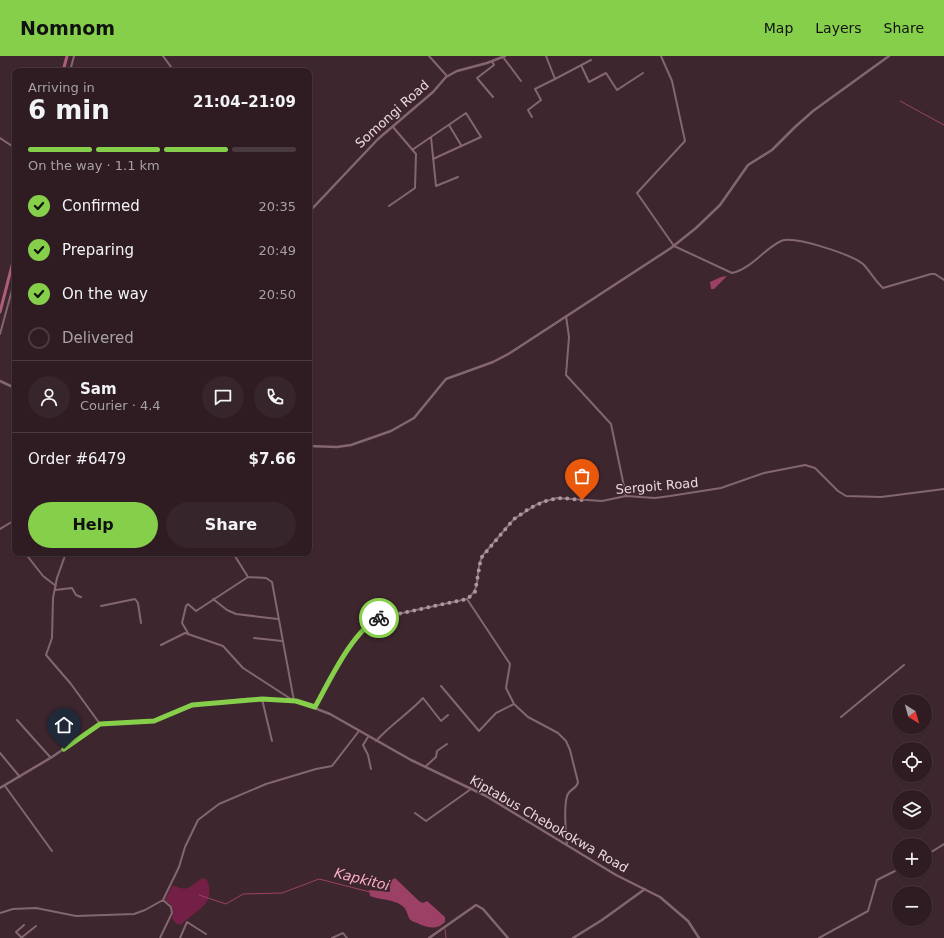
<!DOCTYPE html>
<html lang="en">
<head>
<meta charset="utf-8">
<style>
	:root { --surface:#2e1c22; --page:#36252a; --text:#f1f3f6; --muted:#a7a1a5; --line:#493a40; --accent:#86cf4b }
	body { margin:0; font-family:"DejaVu Sans",sans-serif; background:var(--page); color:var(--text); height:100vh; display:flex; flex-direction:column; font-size:15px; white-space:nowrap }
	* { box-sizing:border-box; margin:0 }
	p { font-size:13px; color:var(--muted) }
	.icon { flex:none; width:22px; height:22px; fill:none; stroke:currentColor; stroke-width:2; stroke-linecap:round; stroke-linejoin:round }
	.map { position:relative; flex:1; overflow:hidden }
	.details { position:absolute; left:12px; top:12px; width:300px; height:488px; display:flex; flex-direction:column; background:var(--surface); border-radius:8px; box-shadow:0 1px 3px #0004,0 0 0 1px var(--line) }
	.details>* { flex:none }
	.needle { width:26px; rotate:143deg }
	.buttons { position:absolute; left:892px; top:638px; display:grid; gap:8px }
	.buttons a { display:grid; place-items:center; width:40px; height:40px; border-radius:50%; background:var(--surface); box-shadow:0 1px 3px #0004,0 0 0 1px var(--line); font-size:20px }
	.pin { position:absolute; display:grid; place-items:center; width:34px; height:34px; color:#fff; margin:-41px -17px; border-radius:50% 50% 50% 0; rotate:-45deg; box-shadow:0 0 4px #0007 }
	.pin .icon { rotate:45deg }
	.courier { position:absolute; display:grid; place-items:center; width:40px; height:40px; margin:-20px; border:3px solid #86cf4b; border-radius:50%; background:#fff; color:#222; box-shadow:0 1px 5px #0007 }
	.head em { font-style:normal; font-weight:800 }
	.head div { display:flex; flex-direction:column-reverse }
	.head { display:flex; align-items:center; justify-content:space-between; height:68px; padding:0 16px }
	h1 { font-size:26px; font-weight:800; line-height:30px }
	.bar { display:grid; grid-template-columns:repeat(4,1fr); gap:6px 4px; align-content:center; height:48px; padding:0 16px }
	.bar i { height:5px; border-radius:3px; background:var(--line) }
	.bar .on { background:var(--accent) }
	.bar p { grid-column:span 4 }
	.line { display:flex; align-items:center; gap:10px; padding:0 16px; border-top:1px solid var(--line) }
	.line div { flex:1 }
	.round { display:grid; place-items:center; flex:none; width:42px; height:42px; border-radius:21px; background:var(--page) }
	ol { padding:0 16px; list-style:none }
	li { display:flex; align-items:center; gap:12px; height:44px }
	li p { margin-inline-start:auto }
	li .icon { padding:4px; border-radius:50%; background:var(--accent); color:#111; stroke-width:4 }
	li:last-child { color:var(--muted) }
	li i { width:22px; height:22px; border:2px solid var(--line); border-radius:50% }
	.action { display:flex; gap:8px; margin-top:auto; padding:8px 16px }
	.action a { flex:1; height:46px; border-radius:24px; background:var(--accent); color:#111; font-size:16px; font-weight:800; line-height:46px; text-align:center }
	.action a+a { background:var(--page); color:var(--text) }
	header { display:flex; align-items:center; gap:24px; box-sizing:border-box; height:56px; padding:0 20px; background:var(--accent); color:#111 }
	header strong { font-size:19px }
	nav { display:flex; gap:22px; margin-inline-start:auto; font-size:14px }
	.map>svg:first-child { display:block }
	.green { fill:#741f45 }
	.water { fill:#9c4066 }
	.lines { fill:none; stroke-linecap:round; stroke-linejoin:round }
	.stream { stroke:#9c4066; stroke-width:1 }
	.minor { stroke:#83666f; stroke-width:2 }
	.tertiary { stroke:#83666f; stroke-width:2.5 }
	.primary { stroke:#ae5c7c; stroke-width:3 }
	.done { stroke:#ac999f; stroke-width:4; stroke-dasharray:0 7.2 }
	.route { stroke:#86cf4b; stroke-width:5 }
	.labels { text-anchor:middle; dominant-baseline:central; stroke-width:3; stroke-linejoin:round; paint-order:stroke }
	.street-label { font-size:13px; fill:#e8d7dc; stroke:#3e262e }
	.water-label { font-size:14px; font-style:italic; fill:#f9acc6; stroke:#3e262e }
</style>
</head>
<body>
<header>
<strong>Nomnom</strong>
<nav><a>Map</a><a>Layers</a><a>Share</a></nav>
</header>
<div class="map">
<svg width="944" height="882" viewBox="0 0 944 882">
	<rect width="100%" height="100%" fill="#3e262e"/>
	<path class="green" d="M 203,822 L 207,824 C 217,848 196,854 182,868 L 177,868 L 172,863 C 175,854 173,849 165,844 L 173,829 C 192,838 189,828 203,822 Z"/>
	<path class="water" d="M 727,220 L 714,233 L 711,233 L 710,226 L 721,221 Z
		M 395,822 L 419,845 L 423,847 L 427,845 L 445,861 L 445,866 C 437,874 429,872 419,868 C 416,866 411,866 409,862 C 407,857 406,852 401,849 C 393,843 379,844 370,840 L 369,834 L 390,836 L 390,825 Z"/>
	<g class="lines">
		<path class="stream" d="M 900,45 L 944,69
			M 199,839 L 226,848 L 243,838 L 282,837 L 319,823 L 370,836
			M 445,873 L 446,882"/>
		<path class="minor" d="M 163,0 L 174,15
			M 429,0 L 447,20
			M 661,0 L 672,25 L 685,85 L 637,137 L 674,190 L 732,217 C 751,213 764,193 781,185 C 794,179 852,199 863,208 C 870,215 875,225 883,232 L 931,218 L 935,218 L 944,224
			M 503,1 L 521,25
			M 492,5 L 494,9 L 477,22 L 493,41
			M 581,9 L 589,26 L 606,17 L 617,34 L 643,17
			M 70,15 L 74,0
			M 222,15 L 226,14
			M 555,23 L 591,4
			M 532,61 L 528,54 L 541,44 L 535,33 L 555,23 L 546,0
			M 449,69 L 461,89
			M 431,81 L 436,130 L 458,121
			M 0,82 L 15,92
			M 412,94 L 466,57 L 481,81 L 433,103
			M 389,150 L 415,132 L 416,98 L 393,71
			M 566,260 L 569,281 L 566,319 L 611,368 L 626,440
			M 0,278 L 15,223
			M 0,473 L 15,464
			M 25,497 L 43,520 L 56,530
			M 66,497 L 57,522 L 53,542 L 52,582 L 46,599 L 71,628 L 100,668
			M 233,497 L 248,521 L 266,522 L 272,526 L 294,645
			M 55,534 L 72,532 L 76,539 L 81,541
			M 213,543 L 227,554 L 236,558 L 278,563
			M 467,543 L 510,608 L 506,632 L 514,648 L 528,661 L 558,677 L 566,685 L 570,694 L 578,726 C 577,733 569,733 567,740 C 563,755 566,774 567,789
			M 101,550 L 135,543 L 138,547 L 141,567
			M 188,577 L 182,567 L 186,550 L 188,548 L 196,555 L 248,521
			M 254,582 L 282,585
			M 161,589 L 185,577 L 223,590 L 243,612 L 294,645
			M 441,630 L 479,675 L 496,657 L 514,648
			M 262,643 L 272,685
			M 315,651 C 329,625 352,576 379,562 L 467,543 C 484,530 473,516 483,499 L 514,463 L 539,447 L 557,442 L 602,445 L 626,440 L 655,442 L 670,440 L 721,432 L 764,417 L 805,409 L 815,412 L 838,435 L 846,440 L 881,441 L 944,433
			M 841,661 L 904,609
			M 17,664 L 51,702
			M 368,681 L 363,689 L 368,699 L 371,713
			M 376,685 C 390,669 408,658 423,642 L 441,665 L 448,659
			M 0,697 L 20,721
			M 425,711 L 436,701 L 437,695 L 447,688
			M 5,730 L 52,795
			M 415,757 L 426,765 L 471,733
			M 925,800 L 944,788
			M 0,857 L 13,853 L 36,852 L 76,860 L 134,858 L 145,854 L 163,844 L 179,811 L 185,791 L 198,764 L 219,748 L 266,728 L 316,713 L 332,710 L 359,675
			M 21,882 L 36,870
			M 22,882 L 16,876 L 24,869
			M 160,882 L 172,857 L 171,851 L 163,844
			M 180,882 L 187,866 L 206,878
			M 332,882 L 343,877 L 347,882
			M 819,882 L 868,855 L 877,824 L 899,813"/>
		<path class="tertiary" d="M 309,156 L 378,83 L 433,36 L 446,21 L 457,15 L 487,7 L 505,0
			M 0,325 L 15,332
			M 309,390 L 337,391 L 351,389 L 391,375 L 414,362 L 446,323 L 493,306 L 510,297 L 671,192 L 696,172 L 720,149 L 748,109 L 772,94 L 795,71 L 813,55 L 889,0
			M 0,732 L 52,701 L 100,668 L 154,665 L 195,649 L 247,643 L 296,645 L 330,658 L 411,704 L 486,740 L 616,819 L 660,841 L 688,865 L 699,882
			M 429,882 L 476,849 L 483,853 L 508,882
			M 573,882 L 602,864 L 645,833"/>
		<path class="primary" d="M 63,15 L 67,0
			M 0,256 L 15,198"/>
	</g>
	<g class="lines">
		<path class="done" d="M 379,562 L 467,543 L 475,536 L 481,502 L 514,463 L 530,452 L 548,444 L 562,442 L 582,444"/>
		<path class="route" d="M 64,693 L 100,668 L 154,665 L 192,649 L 262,643 L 296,645 L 315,651 C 329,626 353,574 379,562"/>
	</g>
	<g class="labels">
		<g class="street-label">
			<text transform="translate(392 58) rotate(-42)">Somongi Road</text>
			<text transform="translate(657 430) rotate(-5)">Sergoit Road</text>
			<text transform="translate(549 768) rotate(30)">Kiptabus Chebokokwa Road</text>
		</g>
		<g class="water-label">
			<text transform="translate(362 823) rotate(14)">Kapkitoi</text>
		</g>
	</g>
</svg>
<div class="buttons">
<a><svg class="needle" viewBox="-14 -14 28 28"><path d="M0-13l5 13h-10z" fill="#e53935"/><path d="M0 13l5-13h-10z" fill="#a7a1a5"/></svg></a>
<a><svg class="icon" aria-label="locate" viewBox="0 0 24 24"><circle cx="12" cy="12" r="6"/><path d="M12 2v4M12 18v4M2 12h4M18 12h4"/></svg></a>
<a><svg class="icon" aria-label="layers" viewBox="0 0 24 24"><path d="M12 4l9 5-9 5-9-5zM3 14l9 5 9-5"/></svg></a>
<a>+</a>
<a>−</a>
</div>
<div class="pin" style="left:582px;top:444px;background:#ea580c"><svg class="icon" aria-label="bag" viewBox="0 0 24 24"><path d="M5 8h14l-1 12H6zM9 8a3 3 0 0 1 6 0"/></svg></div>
<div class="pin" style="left:64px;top:693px;background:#1f2937"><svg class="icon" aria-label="home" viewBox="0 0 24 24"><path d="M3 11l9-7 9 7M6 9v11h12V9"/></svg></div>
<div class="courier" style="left:379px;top:562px"><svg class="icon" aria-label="bike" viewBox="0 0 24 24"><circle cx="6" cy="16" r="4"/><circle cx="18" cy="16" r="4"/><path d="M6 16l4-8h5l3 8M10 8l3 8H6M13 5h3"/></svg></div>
<section class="details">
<div class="head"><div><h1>6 min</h1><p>Arriving in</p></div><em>21:04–21:09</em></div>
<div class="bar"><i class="on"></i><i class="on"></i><i class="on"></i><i></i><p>On the way · 1.1 km</p></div>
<ol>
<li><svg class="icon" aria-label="check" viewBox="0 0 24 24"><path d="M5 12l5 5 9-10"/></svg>Confirmed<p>20:35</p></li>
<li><svg class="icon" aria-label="check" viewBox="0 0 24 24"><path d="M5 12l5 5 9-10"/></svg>Preparing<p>20:49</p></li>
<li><svg class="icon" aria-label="check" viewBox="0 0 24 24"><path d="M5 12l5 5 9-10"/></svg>On the way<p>20:50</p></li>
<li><i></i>Delivered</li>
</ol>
<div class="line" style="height:72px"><a class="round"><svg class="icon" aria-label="person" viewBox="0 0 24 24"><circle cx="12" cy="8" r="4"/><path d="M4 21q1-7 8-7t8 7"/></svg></a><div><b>Sam</b><p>Courier · 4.4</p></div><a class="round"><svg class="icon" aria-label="chat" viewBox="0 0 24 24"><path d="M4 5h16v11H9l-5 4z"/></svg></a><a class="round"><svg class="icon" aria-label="phone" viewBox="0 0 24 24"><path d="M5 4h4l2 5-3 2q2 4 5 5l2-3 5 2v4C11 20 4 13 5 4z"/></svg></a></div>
<div class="line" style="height:52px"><div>Order #6479</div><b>$7.66</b></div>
<div class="action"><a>Help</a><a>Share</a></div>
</section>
</div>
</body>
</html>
